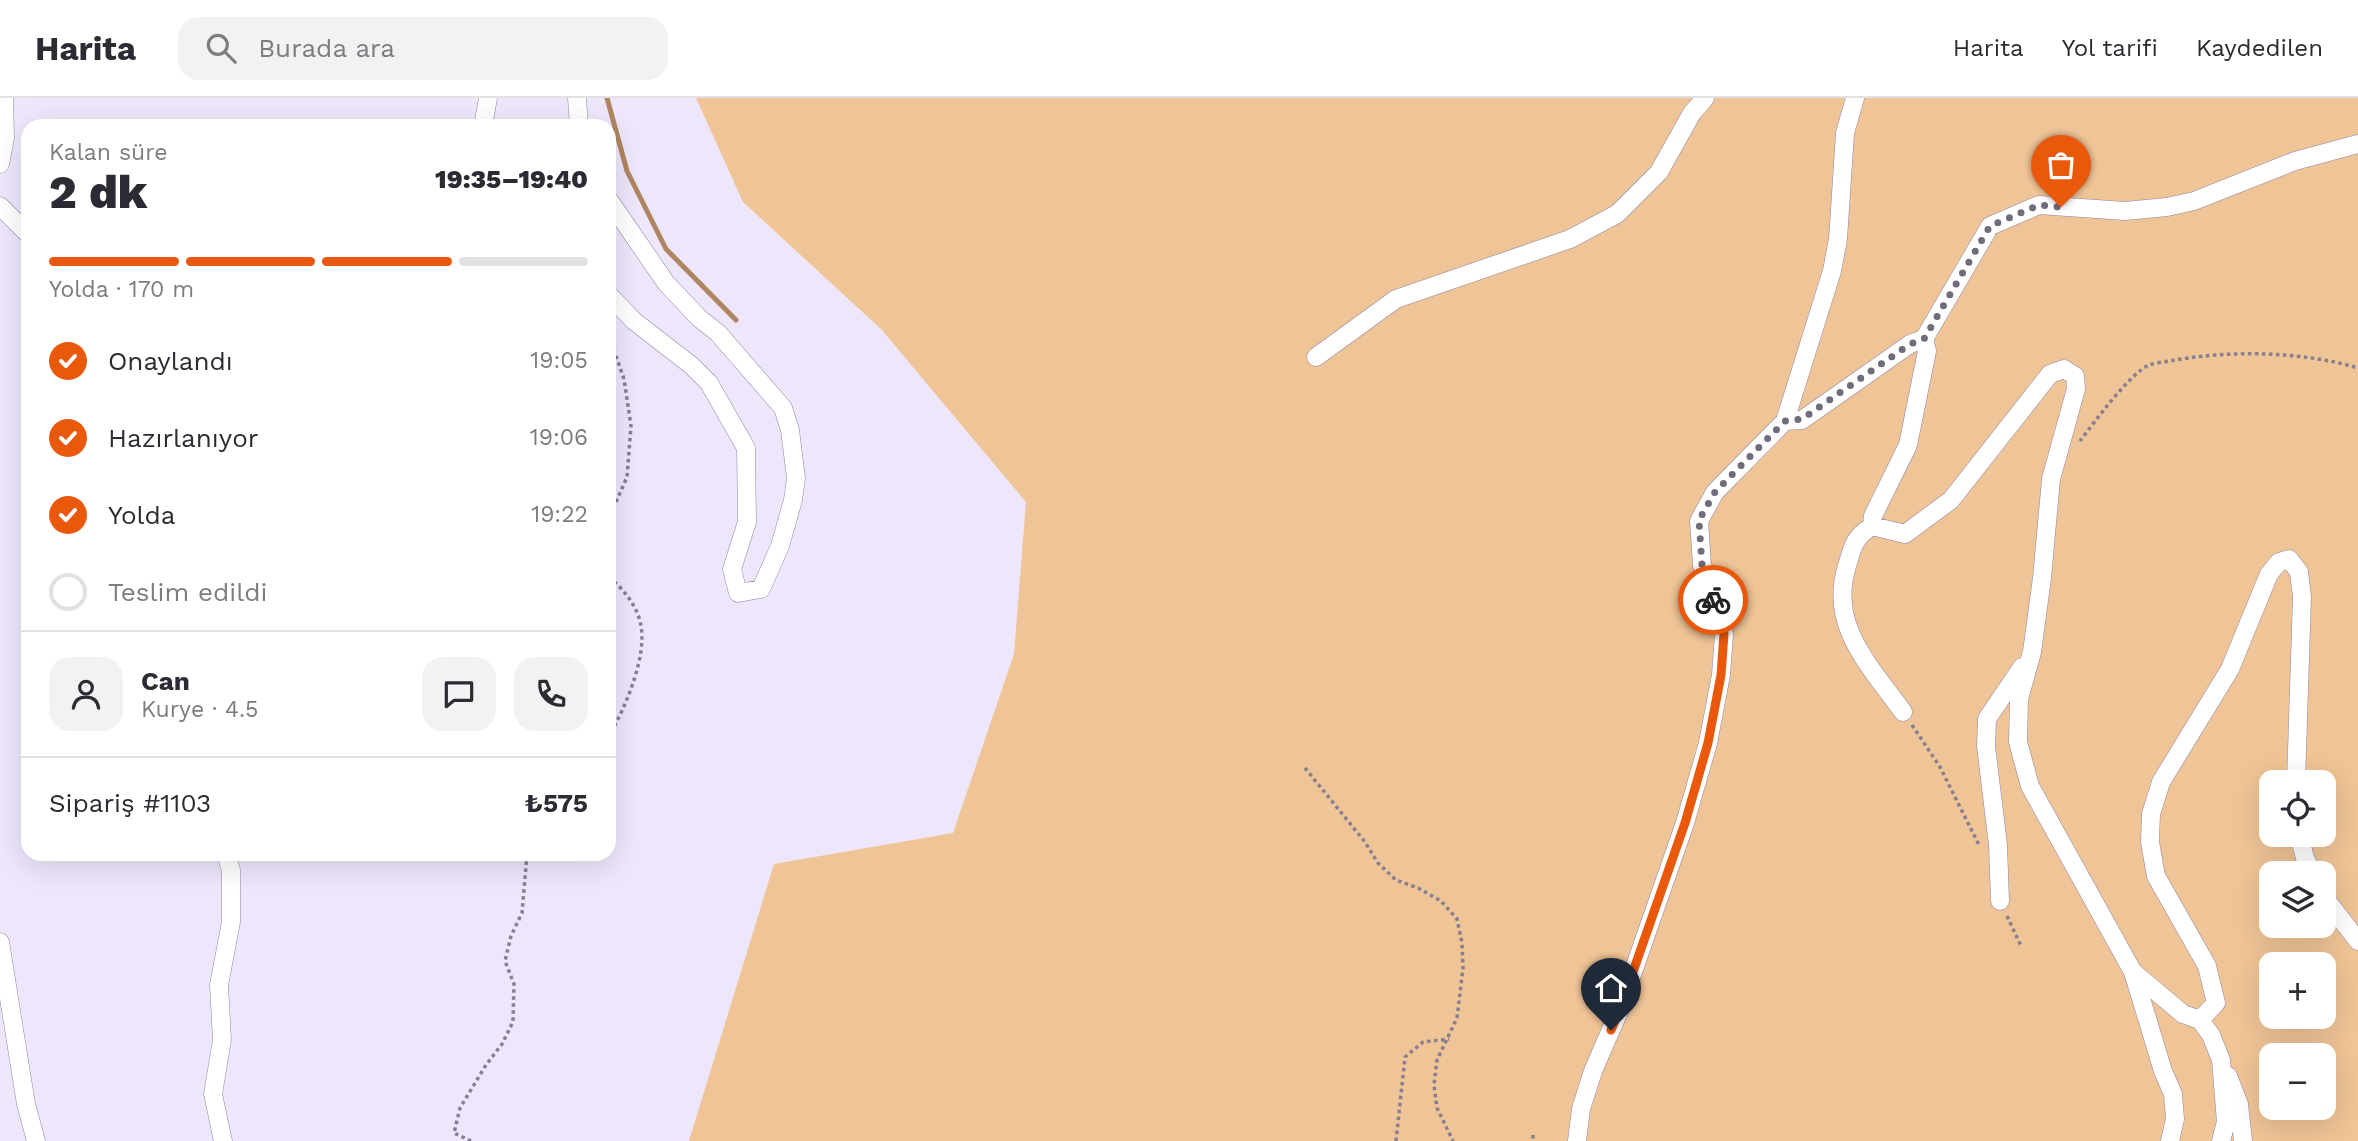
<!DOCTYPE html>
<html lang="tr">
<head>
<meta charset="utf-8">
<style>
	:root { --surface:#fff; --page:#f2f2f3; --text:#2b2b33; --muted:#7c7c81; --line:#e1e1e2; --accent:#ea580c }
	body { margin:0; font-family:"Work Sans",sans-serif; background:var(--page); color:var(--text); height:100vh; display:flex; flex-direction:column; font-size:26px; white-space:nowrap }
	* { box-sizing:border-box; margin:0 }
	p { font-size:23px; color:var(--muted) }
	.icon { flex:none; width:38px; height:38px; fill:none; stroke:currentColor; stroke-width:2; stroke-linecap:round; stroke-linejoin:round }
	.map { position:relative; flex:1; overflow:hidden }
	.side { position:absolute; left:21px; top:21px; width:595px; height:742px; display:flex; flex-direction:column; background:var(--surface); border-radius:21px; box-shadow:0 7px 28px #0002 }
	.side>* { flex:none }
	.controls { position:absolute; left:2259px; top:672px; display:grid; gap:14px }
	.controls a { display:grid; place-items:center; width:77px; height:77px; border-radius:14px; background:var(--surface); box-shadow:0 7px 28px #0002; font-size:35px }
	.pin { position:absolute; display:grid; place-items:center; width:60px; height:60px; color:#fff; margin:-72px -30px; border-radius:50% 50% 50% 0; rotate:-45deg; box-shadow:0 0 7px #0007 }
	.pin .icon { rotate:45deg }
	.courier { position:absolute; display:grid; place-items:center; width:70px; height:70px; margin:-35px; border:5px solid #ea580c; border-radius:50%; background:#fff; color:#222; box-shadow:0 2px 9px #0007 }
	.overview em { font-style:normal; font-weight:800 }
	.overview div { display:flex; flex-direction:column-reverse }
	.overview { display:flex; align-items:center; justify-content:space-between; height:119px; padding:0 28px }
	h1 { font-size:46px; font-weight:800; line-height:52px }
	.bar { display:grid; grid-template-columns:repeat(4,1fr); gap:10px 7px; align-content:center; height:84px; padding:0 28px }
	.bar i { height:9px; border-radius:5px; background:var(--line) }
	.bar .active { background:var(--accent) }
	.bar p { grid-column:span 4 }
	.line { display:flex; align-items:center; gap:18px; padding:0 28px; border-top:2px solid var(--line) }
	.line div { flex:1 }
	.round { display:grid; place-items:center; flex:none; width:74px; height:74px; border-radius:21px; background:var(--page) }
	ol { padding:0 28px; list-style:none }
	li { display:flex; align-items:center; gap:21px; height:77px }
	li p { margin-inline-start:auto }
	li .icon { padding:7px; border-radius:50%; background:var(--accent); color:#fff; stroke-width:4 }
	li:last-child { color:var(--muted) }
	li i { width:38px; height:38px; border:4px solid var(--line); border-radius:50% }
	header { display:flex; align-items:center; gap:42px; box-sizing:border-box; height:98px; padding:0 35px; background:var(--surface); border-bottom:2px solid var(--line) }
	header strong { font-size:33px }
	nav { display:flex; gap:38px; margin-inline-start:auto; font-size:24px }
	.search { width:490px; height:63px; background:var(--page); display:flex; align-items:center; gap:18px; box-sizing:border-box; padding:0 24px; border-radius:21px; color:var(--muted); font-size:26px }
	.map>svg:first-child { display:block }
	.green { fill:#efc496; fill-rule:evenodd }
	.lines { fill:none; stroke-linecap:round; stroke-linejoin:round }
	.stream { stroke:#af865f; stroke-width:5 }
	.street-casing { stroke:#8f84a4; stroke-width:19 }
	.path { stroke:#857f90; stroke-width:3.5; stroke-dasharray:3.5 3.5; stroke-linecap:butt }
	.street { stroke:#fff; stroke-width:18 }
	.done { stroke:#716b7b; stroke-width:7; stroke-dasharray:0 12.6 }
	.route { stroke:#ea580c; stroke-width:9 }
</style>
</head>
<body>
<header>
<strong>Harita</strong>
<div class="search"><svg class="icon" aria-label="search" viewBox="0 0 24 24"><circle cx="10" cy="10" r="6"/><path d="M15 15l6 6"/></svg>Burada ara</div>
<nav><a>Harita</a><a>Yol tarifi</a><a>Kaydedilen</a></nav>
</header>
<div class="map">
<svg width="2358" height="1043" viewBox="0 0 2358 1043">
	<rect width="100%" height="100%" fill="#eee7fc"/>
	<path class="green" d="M 696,0 L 2358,0 L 2358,1043 L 689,1043 L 774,766 L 953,735 L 1014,556 L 1026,404 L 881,231 L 743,104 ZM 2272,684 L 2324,684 L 2324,737 L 2272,737 ZM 2272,775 L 2324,775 L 2324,828 L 2272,828 ZM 2272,866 L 2324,866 L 2324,919 L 2272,919 ZM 2272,957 L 2324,957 L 2324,1010 L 2272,1010 Z"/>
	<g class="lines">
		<path class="stream" d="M 607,0 L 627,73 L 666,151 L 736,222"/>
		<g class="street-casing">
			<path id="street" d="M 577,0 L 579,28
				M 483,28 L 488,0
				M 0,66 L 5,40 L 4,0
				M 609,102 L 666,185 L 699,220 L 718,235 L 783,310 L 790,332 L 796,380 L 793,402 L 780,448 L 761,491 L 738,495 L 732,471 L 747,424 L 746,350 L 709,285 L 692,268 L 634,223 L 609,197
				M 0,108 L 28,136
				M 1316,259 L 1396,201 L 1570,141 L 1617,116 L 1659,74 L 1692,15 L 1705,0
				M 1785,323 L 1802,322 L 1910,246 L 1924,241 L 1990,128 L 2039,107 L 2125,113 L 2167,109 L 2194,103 L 2295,63 L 2358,46
				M 1872,428 L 1873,418 L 1908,347 L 1927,253 L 1924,241
				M 1903,614 C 1871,569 1828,528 1847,468 C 1853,447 1854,440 1872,428 L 1905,436 L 1951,402 L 2050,276 L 2064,271 L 2075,278 L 2076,291 L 2051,381 L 2042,480 L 2032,554 L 2019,601 L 2018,644 L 2030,688 L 2133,874 L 2183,916 L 2200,922 L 2211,937 L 2221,962 L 2226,1024 L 2221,1043
				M 2299,737 L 2305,760 L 2312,775
				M 2324,799 L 2358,843
				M 2000,803 L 1998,747 L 1986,648 L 1987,621 L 2022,569
				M 0,844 L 26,1006 L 36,1043
				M 2133,874 L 2163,973 L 2173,996 L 2175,1021 L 2170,1043
				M 2200,922 L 2216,905 L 2207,868 L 2156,778 L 2150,744 L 2151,716 L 2161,684 L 2230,571 L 2269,476 L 2279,464 L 2289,461 L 2299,474 L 2302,499 L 2296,684
				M 2228,978 L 2239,1006 L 2243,1043
				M 223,1043 L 213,996 L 222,942 L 219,887 L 231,824 L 231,772 L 226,756
				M 1577,1043 L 1581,1011 L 1593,973 L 1620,911 L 1685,725 L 1708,645 L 1721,577 L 1724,536 L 1702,467 L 1699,423 L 1715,394 L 1785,323 L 1832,173 L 1838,141 L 1845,35 L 1855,0"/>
		</g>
		<path class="path" d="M 609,238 L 624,281 L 631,328 L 627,379 L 609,420
			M 2080,343 C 2093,326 2130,275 2149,267 C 2155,265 2163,264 2170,263 C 2227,252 2302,253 2358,270
			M 609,479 C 623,491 635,505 640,523 C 649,556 625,610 609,638
			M 1912,627 L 1940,669 L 1980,749
			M 1305,670 L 1365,744 L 1378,765 L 1396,782 L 1418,790 L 1441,803 L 1457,821 L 1462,845 L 1463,870 L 1457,920 L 1437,962 L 1434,987 L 1437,1010 L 1453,1043
			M 2007,818 L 2021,848
			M 1533,1037 L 1533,1043
			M 471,1043 L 454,1035 L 460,1010 L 486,967 L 502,946 L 513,924 L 514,886 L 505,863 L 511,838 L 522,815 L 527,756
			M 1396,1043 L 1405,959 L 1423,944 L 1449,941"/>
		<use href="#street" class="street"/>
	</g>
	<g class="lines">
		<path class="done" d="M 1713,502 L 1702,467 L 1699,422 L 1715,394 L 1785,323 L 1802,321 L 1910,246 L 1924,241 L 1990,128 L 2039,107 L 2061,109"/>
		<path class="route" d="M 1611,932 L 1620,911 L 1685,725 L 1708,645 L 1721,577 L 1724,536 L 1713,502"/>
	</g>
</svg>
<div class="controls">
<a><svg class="icon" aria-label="locate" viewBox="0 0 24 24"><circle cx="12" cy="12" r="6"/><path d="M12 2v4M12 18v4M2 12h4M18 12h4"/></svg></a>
<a><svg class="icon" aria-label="layers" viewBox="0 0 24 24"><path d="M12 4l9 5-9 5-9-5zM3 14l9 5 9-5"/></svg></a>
<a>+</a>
<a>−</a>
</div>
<div class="pin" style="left:2061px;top:109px;background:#ea580c"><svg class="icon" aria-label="bag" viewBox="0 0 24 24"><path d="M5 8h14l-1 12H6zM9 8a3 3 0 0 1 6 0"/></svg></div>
<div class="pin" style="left:1611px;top:932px;background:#1f2937"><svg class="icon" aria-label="home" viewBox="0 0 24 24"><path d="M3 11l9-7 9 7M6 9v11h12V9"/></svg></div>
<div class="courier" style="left:1713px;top:502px"><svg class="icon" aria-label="bike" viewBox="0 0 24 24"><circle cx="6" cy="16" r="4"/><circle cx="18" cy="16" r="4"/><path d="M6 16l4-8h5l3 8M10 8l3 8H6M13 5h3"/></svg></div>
<section class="side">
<div class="overview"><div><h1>2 dk</h1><p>Kalan süre</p></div><em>19:35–19:40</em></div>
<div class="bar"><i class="active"></i><i class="active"></i><i class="active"></i><i></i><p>Yolda · 170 m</p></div>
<ol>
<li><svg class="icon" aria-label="check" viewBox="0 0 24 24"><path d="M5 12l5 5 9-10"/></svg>Onaylandı<p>19:05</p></li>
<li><svg class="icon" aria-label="check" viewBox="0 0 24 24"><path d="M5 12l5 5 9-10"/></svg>Hazırlanıyor<p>19:06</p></li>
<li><svg class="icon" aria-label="check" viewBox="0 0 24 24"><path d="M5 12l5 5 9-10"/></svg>Yolda<p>19:22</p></li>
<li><i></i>Teslim edildi</li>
</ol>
<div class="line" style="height:126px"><a class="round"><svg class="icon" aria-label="person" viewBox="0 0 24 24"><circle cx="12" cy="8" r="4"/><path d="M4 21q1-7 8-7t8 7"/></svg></a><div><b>Can</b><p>Kurye · 4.5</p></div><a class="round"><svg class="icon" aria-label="chat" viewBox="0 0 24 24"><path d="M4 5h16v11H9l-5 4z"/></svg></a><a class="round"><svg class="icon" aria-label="phone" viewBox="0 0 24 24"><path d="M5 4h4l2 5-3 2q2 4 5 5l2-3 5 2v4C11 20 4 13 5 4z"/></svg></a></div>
<div class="line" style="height:91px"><div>Sipariş #1103</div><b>₺575</b></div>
</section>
</div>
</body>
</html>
